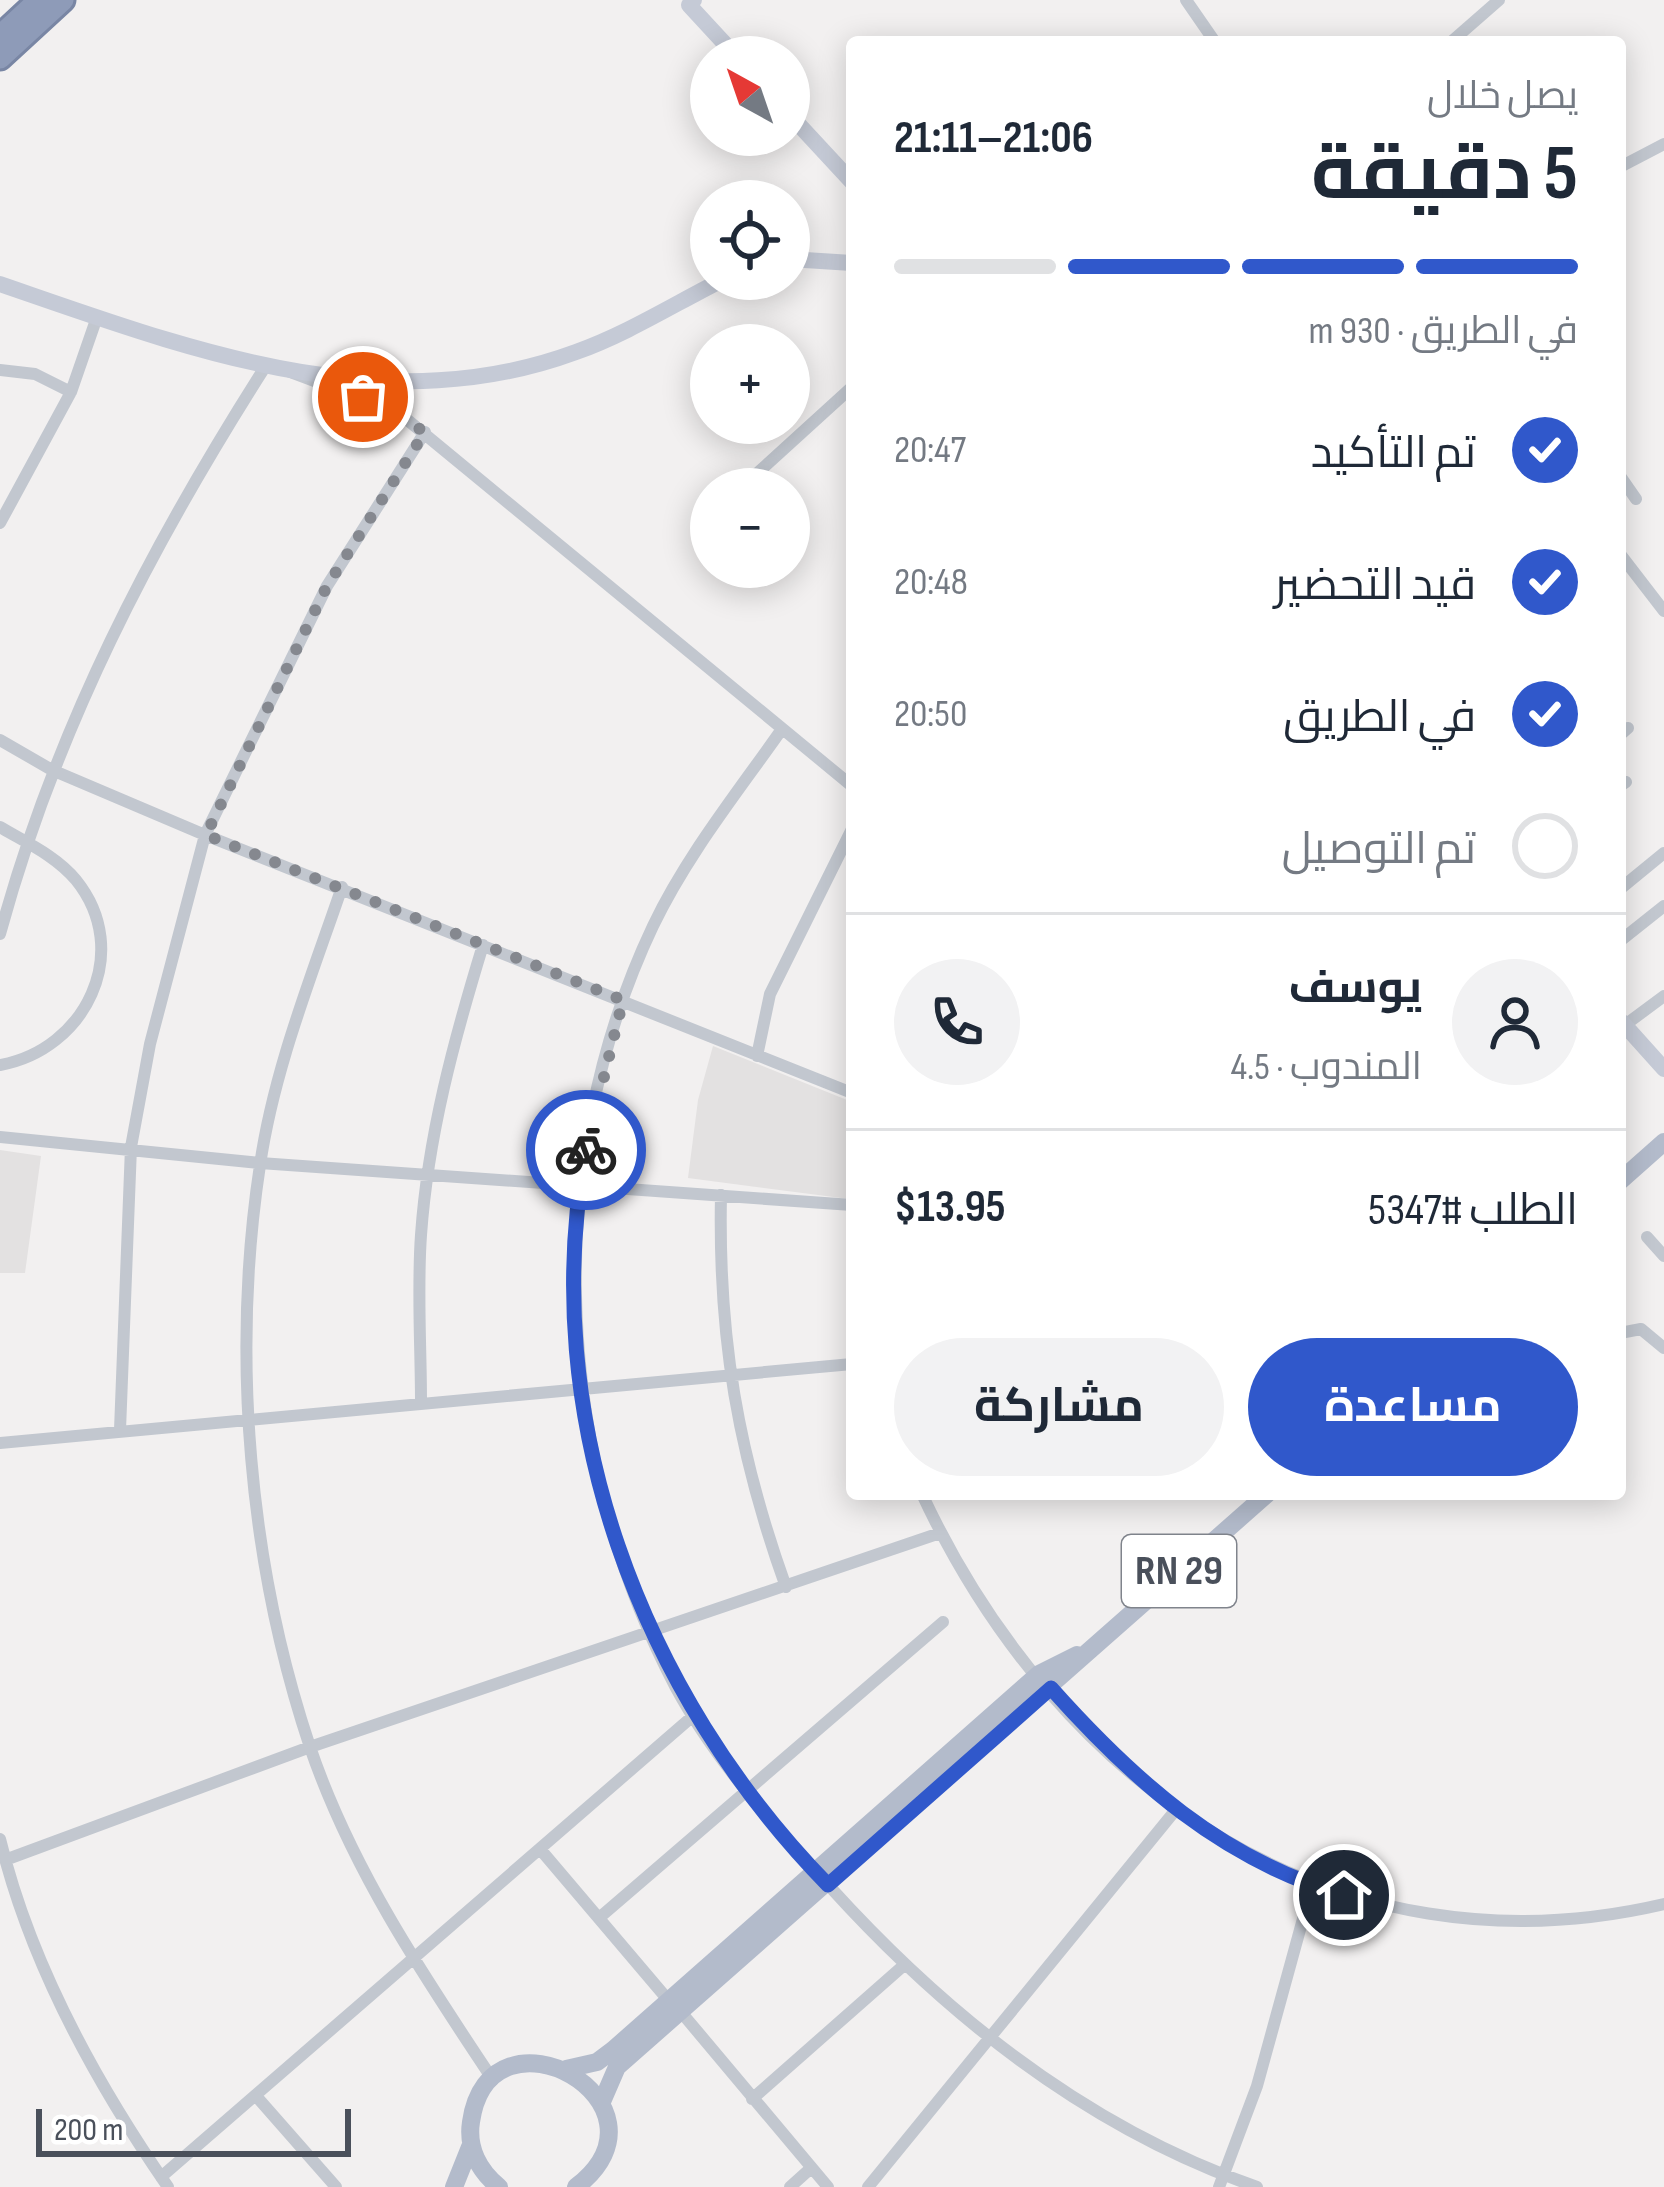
<!DOCTYPE html>
<html lang="ar">
<head>
<meta charset="utf-8">
<style>
	:root { --surface:#fff; --page:#f2f2f3; --text:#1f2937; --muted:#747a83; --line:#e0e1e3; --accent:#3058cb }
	body { margin:0; font-family:"Sofia Sans Condensed",Cairo,sans-serif; background:var(--page); color:var(--text); direction:rtl; height:100vh; display:flex; flex-direction:column; font-size:45px; white-space:nowrap }
	* { box-sizing:border-box; margin:0 }
	p { font-size:39px; color:var(--muted) }
	.icon { flex:none; width:66px; height:66px; fill:none; stroke:currentColor; stroke-width:2; stroke-linecap:round; stroke-linejoin:round }
	.map { position:relative; flex:1; overflow:hidden; direction:ltr }
	.details { position:absolute; left:846px; top:36px; width:780px; height:1464px; display:flex; flex-direction:column; background:var(--surface); border-radius:12px; box-shadow:0 6px 30px #0003; direction:rtl }
	.details>* { flex:none }
	.needle { width:78px; rotate:320deg }
	.controls { position:absolute; left:690px; top:36px; display:grid; gap:24px }
	.controls a { display:grid; place-items:center; width:120px; height:120px; border-radius:50%; background:var(--surface); box-shadow:0 6px 30px #0003; font-size:60px }
	.scale { position:absolute; left:36px; bottom:30px; width:315px; box-sizing:border-box; padding-left:12px; border:6px solid #4a505b; border-top:0; font-size:33px; line-height:42px; white-space:nowrap; color:#4a505b; -webkit-text-stroke:9px #fff; paint-order:stroke }
	.pin { position:absolute; display:grid; place-items:center; width:102px; height:102px; color:#fff; margin:-51px; border:6px solid #fff; border-radius:50%; box-shadow:0 3px 12px #0007 }
	.courier { position:absolute; display:grid; place-items:center; width:120px; height:120px; margin:-60px; border:9px solid #3058cb; border-radius:50%; background:#fff; color:#222; box-shadow:0 3px 15px #0007 }
	.overview em { font-style:normal; font-weight:700 }
	.overview div { display:flex; flex-direction:column-reverse }
	.overview { display:flex; align-items:center; justify-content:space-between; height:204px; padding:0 48px }
	h1 { font-size:78px; font-weight:700; line-height:90px }
	.bar { display:grid; grid-template-columns:repeat(4,1fr); gap:18px 12px; align-content:center; height:144px; padding:0 48px }
	.bar i { height:15px; border-radius:9px; background:var(--line) }
	.bar .selected { background:var(--accent) }
	.bar p { grid-column:span 4 }
	.line { display:flex; align-items:center; gap:30px; padding:0 48px; border-top:3px solid var(--line) }
	.line div { flex:1 }
	.round { display:grid; place-items:center; flex:none; width:126px; height:126px; border-radius:63px; background:var(--page) }
	ol { padding:0 48px; list-style:none }
	li { display:flex; align-items:center; gap:36px; height:132px }
	li p { margin-inline-start:auto }
	li .icon { padding:12px; border-radius:50%; background:var(--accent); color:#fff; stroke-width:4 }
	li:last-child { color:var(--muted) }
	li i { width:66px; height:66px; border:6px solid var(--line); border-radius:50% }
	.cta { display:flex; gap:24px; margin-top:auto; padding:24px 48px }
	.cta a { flex:1; height:138px; border-radius:72px; background:var(--accent); color:#fff; font-size:48px; font-weight:700; line-height:138px; text-align:center }
	.cta a+a { background:var(--page); color:var(--text) }
	.map>svg:first-child { display:block }
	.education { fill:#e3e1e1 }
	.lines { fill:none; stroke-linecap:round; stroke-linejoin:round }
	.highway-casing { stroke:#7986a4; stroke-width:27 }
	.street { stroke:#c2c7cf; stroke-width:12 }
	.secondary { stroke:#c5cad6; stroke-width:16 }
	.primary { stroke:#b3bbcb; stroke-width:18 }
	.highway { stroke:#8e9bb8; stroke-width:21 }
	.done { stroke:#85888f; stroke-width:12; stroke-dasharray:0 21.6 }
	.route { stroke:#3058cb; stroke-width:15 }
	.labels { text-anchor:middle; dominant-baseline:central; stroke-width:12; stroke-linejoin:round; paint-order:stroke }
	.shield { fill:#fff; stroke:#80848c; stroke-width:3 }
	.shield-label { font-size:42px; font-weight:bold; fill:#4a505b }
</style>
</head>
<body>
<div class="map">
<svg width="1664" height="2187" viewBox="0 0 1664 2187">
	<rect width="100%" height="100%" fill="#f2f0f0"/>
	<path class="education" d="M 713,1046 L 852,1102 L 849,1199 L 688,1178 L 698,1100 Z
		M 0,1150 L 41,1156 L 25,1273 L 0,1273 Z"/>
	<g class="lines">
		<g class="highway-casing">
			<path id="highway" d="M 0,36 L 39,0
				M 0,58 L 63,0"/>
		</g>
		<path class="street" d="M 1186,0 L 1215,42
			M 1451,42 L 1499,0
			M 1620,167 L 1664,144
			M 0,370 L 35,374 L 71,392
			M 290,372 L 399,413 L 852,786
			M 1620,476 L 1636,499
			M 742,487 L 852,387
			M 0,523 L 71,392 L 97,317
			M 1620,554 L 1664,611
			M 782,729 C 737,793 687,855 653,926 C 540,1164 554,1456 676,1688 C 715,1760 776,1828 831,1888 C 949,2018 1090,2129 1257,2187
			M 1620,735 L 1628,728
			M 0,740 L 52,770 L 205,835 L 852,1093
			M 1620,786 L 1626,782
			M 0,827 C 27,843 56,856 76,880 C 134,952 85,1050 0,1065
			M 342,887 C 311,978 274,1069 260,1165 C 231,1356 249,1564 310,1747 C 351,1868 423,1975 493,2080
			M 1620,889 L 1664,853
			M 0,934 C 56,728 151,546 265,367
			M 1620,941 L 1664,906
			M 1625,1025 L 1664,996
			M 757,1056 L 770,994 L 852,829
			M 0,1137 L 260,1163 L 852,1205
			M 721,1195 C 718,1338 738,1453 786,1587
			M 1647,1237 L 1664,1256
			M 1620,1333 L 1641,1329 L 1664,1348
			M 421,1402 C 421,1346 417,1290 421,1235 C 428,1135 454,1040 483,945
			M 120,1430 L 131,1147 L 150,1044 L 205,835 L 327,586 L 425,432
			M 0,1443 L 852,1364
			M 922,1494 C 1058,1786 1335,1981 1664,1904
			M 0,1839 C 30,1963 96,2083 168,2187
			M 540,1849 L 669,2001
			M 5,1860 L 310,1747 L 940,1533
			M 599,1918 L 943,1622
			M 681,2012 L 828,2187
			M 256,2096 L 336,2187
			M 752,2099 L 903,1966
			M 161,2177 L 693,1716
			M 790,2187 L 810,2169
			M 868,2187 L 1174,1812
			M 1219,2187 L 1257,2086 L 1312,1886"/>
		<path class="secondary" d="M 694,0 L 689,5 L 737,57
			M 789,114 L 852,182
			M 789,259 L 852,263
			M 0,284 C 186,348 381,424 576,352 C 627,334 676,303 724,279
			M 1620,1020 L 1664,1069"/>
		<path class="primary" d="M 1620,1181 L 1664,1142
			M 566,2069 L 597,2062 L 613,2050 L 1039,1674 L 1077,1655
			M 601,2104 L 617,2067 L 1267,1494
			M 454,2187 L 470,2147
			M 499,2187 C 479,2171 467,2148 471,2122 C 489,1994 685,2103 576,2187"/>
		<use href="#highway" class="highway"/>
	</g>
	<g class="lines">
		<path class="done" d="M 363,397 L 425,432 L 327,586 L 206,835 L 623,1000 L 586,1150"/>
		<path class="route" d="M 586,1150 C 536,1417 641,1694 828,1885 L 1051,1688 C 1133,1780 1222,1860 1344,1895"/>
	</g>
	<g class="labels">
		<rect class="shield" x="1122" y="1535" width="114" height="72" rx="9"/>
		<g class="shield-label">
			<text x="1179" y="1571">RN 29</text>
		</g>
	</g>
</svg>
<div class="controls">
<a><svg class="needle" viewBox="-14 -14 28 28"><path d="M0-13l5 13h-10z" fill="#e53935"/><path d="M0 13l5-13h-10z" fill="#747a83"/></svg></a>
<a><svg class="icon" aria-label="locate" viewBox="0 0 24 24"><circle cx="12" cy="12" r="6"/><path d="M12 2v4M12 18v4M2 12h4M18 12h4"/></svg></a>
<a>+</a>
<a>−</a>
</div>
<div class="scale">200 m</div>
<div class="pin" style="left:363px;top:397px;background:#ea580c"><svg class="icon" aria-label="bag" viewBox="0 0 24 24"><path d="M5 8h14l-1 12H6zM9 8a3 3 0 0 1 6 0"/></svg></div>
<div class="pin" style="left:1344px;top:1895px;background:#1f2937"><svg class="icon" aria-label="home" viewBox="0 0 24 24"><path d="M3 11l9-7 9 7M6 9v11h12V9"/></svg></div>
<div class="courier" style="left:586px;top:1150px"><svg class="icon" aria-label="bike" viewBox="0 0 24 24"><circle cx="6" cy="16" r="4"/><circle cx="18" cy="16" r="4"/><path d="M6 16l4-8h5l3 8M10 8l3 8H6M13 5h3"/></svg></div>
<section class="details">
<div class="overview"><div><h1>5 دقيقة</h1><p>يصل خلال</p></div><em>21:06–21:11</em></div>
<div class="bar"><i class="selected"></i><i class="selected"></i><i class="selected"></i><i></i><p>في الطريق · 930 m</p></div>
<ol>
<li><svg class="icon" aria-label="check" viewBox="0 0 24 24"><path d="M5 12l5 5 9-10"/></svg>تم التأكيد<p>20:47</p></li>
<li><svg class="icon" aria-label="check" viewBox="0 0 24 24"><path d="M5 12l5 5 9-10"/></svg>قيد التحضير<p>20:48</p></li>
<li><svg class="icon" aria-label="check" viewBox="0 0 24 24"><path d="M5 12l5 5 9-10"/></svg>في الطريق<p>20:50</p></li>
<li><i></i>تم التوصيل</li>
</ol>
<div class="line" style="height:216px"><a class="round"><svg class="icon" aria-label="person" viewBox="0 0 24 24"><circle cx="12" cy="8" r="4"/><path d="M4 21q1-7 8-7t8 7"/></svg></a><div><b>يوسف</b><p>المندوب · 4.5</p></div><a class="round"><svg class="icon" aria-label="phone" viewBox="0 0 24 24"><path d="M5 4h4l2 5-3 2q2 4 5 5l2-3 5 2v4C11 20 4 13 5 4z"/></svg></a></div>
<div class="line" style="height:156px"><div>الطلب #5347</div><b>$13.95</b></div>
<div class="cta"><a>مساعدة</a><a>مشاركة</a></div>
</section>
</div>
</body>
</html>
